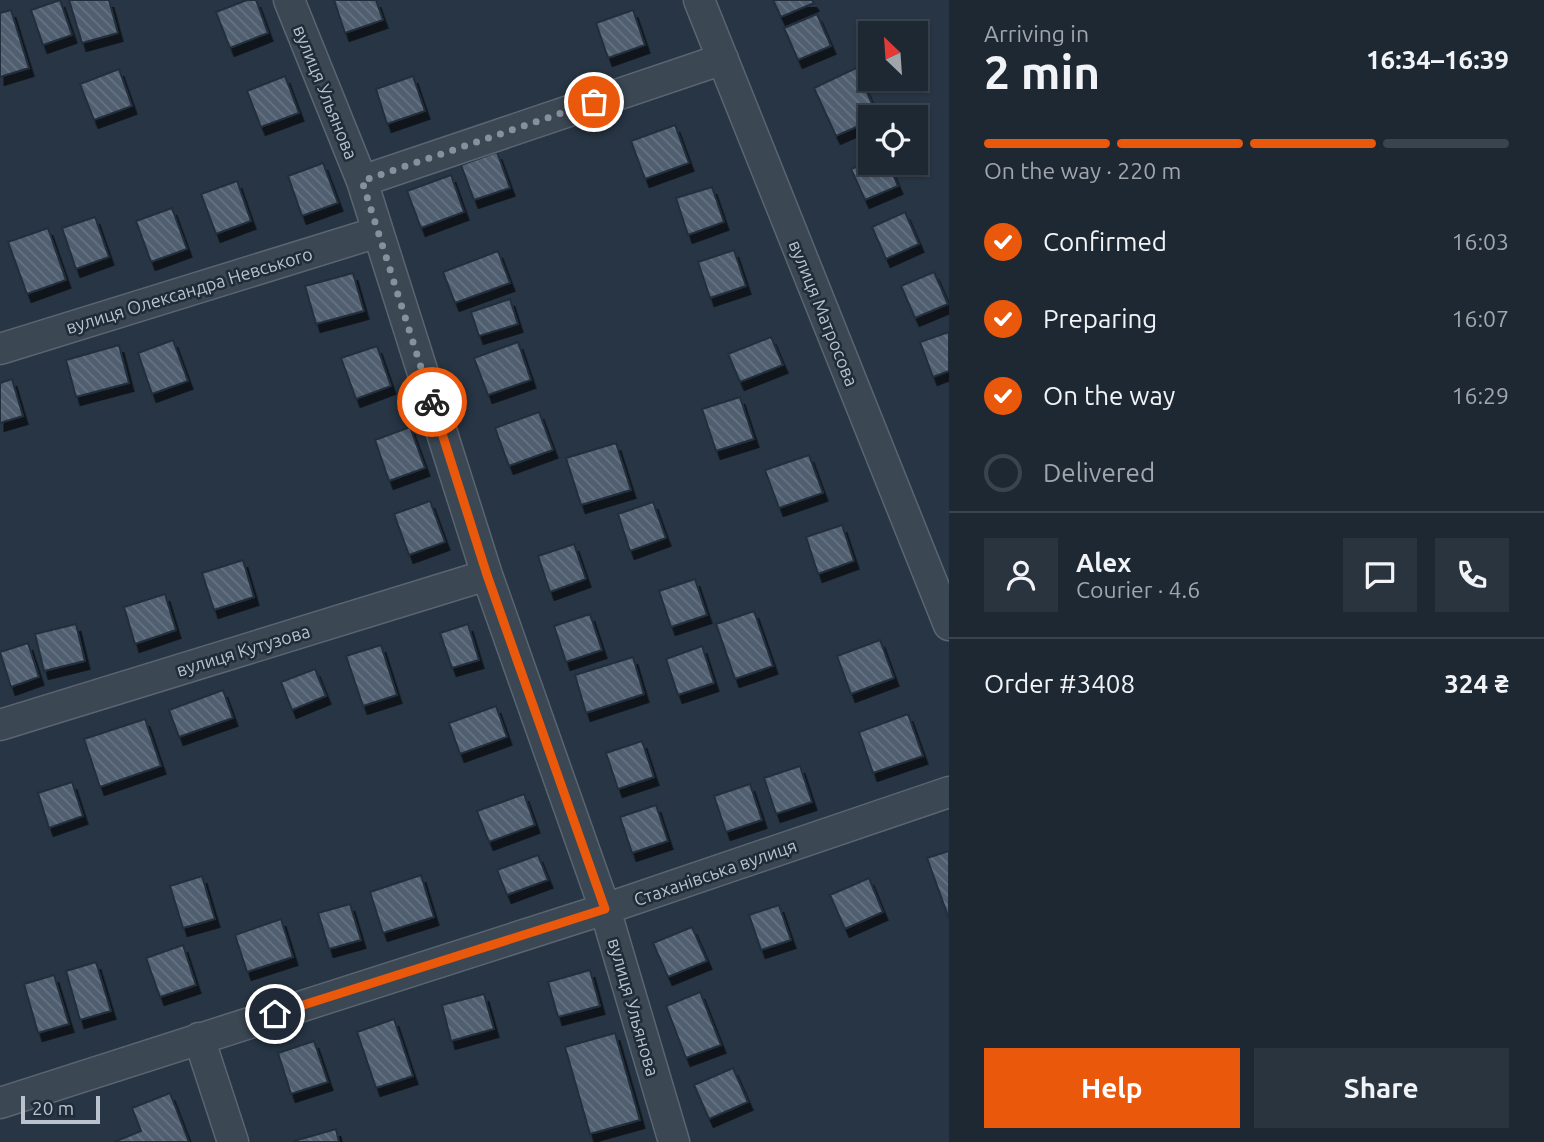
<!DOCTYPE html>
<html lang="en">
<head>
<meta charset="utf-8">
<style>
	:root { --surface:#1d2833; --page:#2a343f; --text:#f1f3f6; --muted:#a0a6ac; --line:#3b444e; --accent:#ea580c }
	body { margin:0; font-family:Ubuntu,sans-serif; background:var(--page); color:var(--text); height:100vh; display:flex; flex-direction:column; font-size:26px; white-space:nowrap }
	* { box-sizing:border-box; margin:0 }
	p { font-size:23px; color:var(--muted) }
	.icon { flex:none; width:38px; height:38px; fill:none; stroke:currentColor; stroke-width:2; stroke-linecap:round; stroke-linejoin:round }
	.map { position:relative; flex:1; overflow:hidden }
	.details { display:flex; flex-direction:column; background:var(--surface); width:595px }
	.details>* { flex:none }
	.needle { width:46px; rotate:335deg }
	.tools { position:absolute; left:858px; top:21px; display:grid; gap:14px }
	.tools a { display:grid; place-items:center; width:70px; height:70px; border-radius:0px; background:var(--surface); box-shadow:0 2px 5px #0004,0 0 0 2px var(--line); font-size:35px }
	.scale { position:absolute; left:21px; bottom:18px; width:79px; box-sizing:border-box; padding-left:7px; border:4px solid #b9c2cd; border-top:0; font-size:19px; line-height:24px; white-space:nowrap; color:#b9c2cd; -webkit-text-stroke:5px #202c39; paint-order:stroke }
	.pin { position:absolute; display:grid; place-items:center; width:60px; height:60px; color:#fff; margin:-30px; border:4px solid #fff; border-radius:50%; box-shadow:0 2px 7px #0007 }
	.courier { position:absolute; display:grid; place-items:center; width:70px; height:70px; margin:-35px; border:5px solid #ea580c; border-radius:50%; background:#fff; color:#222; box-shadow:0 2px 9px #0007 }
	.overview em { font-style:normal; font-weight:700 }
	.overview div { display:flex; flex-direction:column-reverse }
	.overview { display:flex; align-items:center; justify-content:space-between; height:119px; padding:0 35px }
	h1 { font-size:46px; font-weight:700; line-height:52px }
	.bar { display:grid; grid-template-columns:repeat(4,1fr); gap:10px 7px; align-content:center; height:84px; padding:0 35px }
	.bar i { height:9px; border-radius:5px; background:var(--line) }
	.bar .on { background:var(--accent) }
	.bar p { grid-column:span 4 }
	.line { display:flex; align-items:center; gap:18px; padding:0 35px; border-top:2px solid var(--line) }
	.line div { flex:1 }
	.round { display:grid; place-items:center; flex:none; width:74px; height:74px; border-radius:0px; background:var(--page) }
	ol { padding:0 35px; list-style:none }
	li { display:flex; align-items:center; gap:21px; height:77px }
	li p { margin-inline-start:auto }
	li .icon { padding:7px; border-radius:50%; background:var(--accent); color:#fff; stroke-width:4 }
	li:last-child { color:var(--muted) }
	li i { width:38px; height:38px; border:4px solid var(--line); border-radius:50% }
	.button { display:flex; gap:14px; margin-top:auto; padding:14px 35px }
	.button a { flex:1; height:80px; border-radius:0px; background:var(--accent); color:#fff; font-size:28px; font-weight:700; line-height:80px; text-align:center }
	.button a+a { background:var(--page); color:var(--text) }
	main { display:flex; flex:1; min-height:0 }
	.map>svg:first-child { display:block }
	.building { fill:url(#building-back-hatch); stroke:#222e3b; stroke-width:2; filter:url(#shadow) }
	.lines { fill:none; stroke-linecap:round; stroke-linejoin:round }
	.minor-casing { stroke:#5a6571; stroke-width:33 }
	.minor { stroke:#3b4753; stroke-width:30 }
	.done { stroke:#86919d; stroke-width:7; stroke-dasharray:0 12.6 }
	.route { stroke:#ea580c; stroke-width:9 }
	.labels { text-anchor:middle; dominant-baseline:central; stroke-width:5; stroke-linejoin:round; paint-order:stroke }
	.street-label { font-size:18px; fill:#b9c2cd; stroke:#202c39 }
</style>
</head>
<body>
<main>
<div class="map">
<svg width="949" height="1142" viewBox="0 0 949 1142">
	<defs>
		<pattern id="building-back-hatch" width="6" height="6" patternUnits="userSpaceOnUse" patternTransform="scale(1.75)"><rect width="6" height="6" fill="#505e6f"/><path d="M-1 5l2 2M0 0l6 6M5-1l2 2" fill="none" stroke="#677382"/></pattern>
		<filter id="shadow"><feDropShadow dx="4.5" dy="8" stdDeviation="0" flood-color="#0009"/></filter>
	</defs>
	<rect width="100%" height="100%" fill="#273544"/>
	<path class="building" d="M 60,0 L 72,35 L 43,45 L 31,10 Z
		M 69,0 L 109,0 L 118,33 L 82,43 Z
		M 247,0 L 256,0 L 268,33 L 230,48 L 216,12 Z
		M 334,0 L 376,0 L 383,20 L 345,33 Z
		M 773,0 L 812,0 L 814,3 L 781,17 Z
		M 11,10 L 29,68 L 0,77 L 0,13 Z
		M 633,10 L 645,45 L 608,58 L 596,23 Z
		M 817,14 L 831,46 L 798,60 L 784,28 Z
		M 856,68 L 878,117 L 870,117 L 870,121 L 836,136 L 814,88 Z
		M 119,69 L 132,106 L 94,120 L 80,84 Z
		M 285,76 L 299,113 L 261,127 L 247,91 Z
		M 413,76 L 425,111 L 387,124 L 376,89 Z
		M 675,125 L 689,163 L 645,179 L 631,141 Z
		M 497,152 L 510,188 L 474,200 L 461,165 Z
		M 870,161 L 870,163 L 888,163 L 898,186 L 865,200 L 851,169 Z
		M 323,163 L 338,203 L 302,216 L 288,176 Z
		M 451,175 L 464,212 L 421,228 L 407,191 Z
		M 237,181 L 251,221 L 216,234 L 201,194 Z
		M 712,187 L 724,222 L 688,235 L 676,198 Z
		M 172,208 L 187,249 L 151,262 L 136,221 Z
		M 905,212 L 919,244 L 886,259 L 872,227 Z
		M 95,217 L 109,257 L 76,269 L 62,228 Z
		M 48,228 L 66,280 L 27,294 L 8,242 Z
		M 734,250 L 746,286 L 710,298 L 698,262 Z
		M 498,251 L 510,283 L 455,303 L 443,272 Z
		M 934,272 L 948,304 L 915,318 L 901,286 Z
		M 353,273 L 364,311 L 316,324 L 305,286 Z
		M 510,299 L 518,324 L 479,336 L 471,312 Z
		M 949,332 L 949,371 L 933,377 L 920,342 Z
		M 771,337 L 783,365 L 740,382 L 728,354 Z
		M 173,340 L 188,381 L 152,394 L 138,353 Z
		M 518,342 L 531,380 L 488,395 L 474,358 Z
		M 119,345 L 129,383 L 76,397 L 66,360 Z
		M 377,346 L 391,386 L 356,399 L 341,358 Z
		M 12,379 L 23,416 L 0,423 L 0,383 Z
		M 740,397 L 754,439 L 716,451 L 702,409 Z
		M 539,412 L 553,450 L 509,466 L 495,428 Z
		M 410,427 L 425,468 L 389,481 L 375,440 Z
		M 616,443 L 631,490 L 581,505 L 566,458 Z
		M 809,455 L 823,493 L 779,508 L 765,470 Z
		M 430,501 L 445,542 L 409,555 L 394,514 Z
		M 653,502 L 666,538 L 630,551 L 618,514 Z
		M 842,525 L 854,561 L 818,574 L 806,537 Z
		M 574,544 L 586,579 L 550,592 L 538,556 Z
		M 243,560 L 254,597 L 214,610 L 202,573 Z
		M 695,579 L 707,615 L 671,627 L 659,591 Z
		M 165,594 L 176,630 L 135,644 L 124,607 Z
		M 754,611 L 773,666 L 735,679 L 716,624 Z
		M 590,614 L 602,650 L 566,662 L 554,626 Z
		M 76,624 L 85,661 L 44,671 L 35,634 Z
		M 468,624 L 479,660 L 452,668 L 440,633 Z
		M 880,640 L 894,678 L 851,694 L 837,656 Z
		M 28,643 L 39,677 L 11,687 L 0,652 Z
		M 381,645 L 397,695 L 363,706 L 346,656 Z
		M 702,646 L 714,683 L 678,695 L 666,659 Z
		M 633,657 L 644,694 L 586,713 L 575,675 Z
		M 315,669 L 326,696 L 292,710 L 281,682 Z
		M 223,690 L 233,718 L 179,737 L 169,710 Z
		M 496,706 L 507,737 L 460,754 L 449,723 Z
		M 908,714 L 923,756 L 873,773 L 859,732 Z
		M 145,719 L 161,766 L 100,787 L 84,739 Z
		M 642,741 L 654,777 L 618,789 L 606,753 Z
		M 800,766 L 812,802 L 776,814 L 764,778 Z
		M 72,782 L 83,816 L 49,828 L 38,793 Z
		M 750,784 L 762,820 L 726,832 L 714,796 Z
		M 524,794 L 535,825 L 489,842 L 477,811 Z
		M 656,805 L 668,841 L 632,853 L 620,817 Z
		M 949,851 L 949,919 L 927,858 Z
		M 538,855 L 548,880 L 507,895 L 497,870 Z
		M 421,875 L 434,917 L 383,933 L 370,892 Z
		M 202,876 L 215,919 L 183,928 L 170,886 Z
		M 869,878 L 883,912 L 845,929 L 830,895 Z
		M 350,904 L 361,940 L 329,949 L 318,913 Z
		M 779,905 L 791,940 L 761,950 L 749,915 Z
		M 281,919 L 293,957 L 247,972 L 235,935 Z
		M 692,927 L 707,961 L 668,977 L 653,943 Z
		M 183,945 L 196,985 L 160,997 L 146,958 Z
		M 96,962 L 111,1011 L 80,1020 L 66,971 Z
		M 590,970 L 600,1006 L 558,1017 L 548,982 Z
		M 54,975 L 69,1024 L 38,1033 L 24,984 Z
		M 700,992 L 721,1045 L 686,1058 L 666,1006 Z
		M 484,994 L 494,1029 L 451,1041 L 442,1005 Z
		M 394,1019 L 413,1076 L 376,1088 L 357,1032 Z
		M 615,1033 L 640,1120 L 590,1134 L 565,1047 Z
		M 314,1041 L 328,1082 L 291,1094 L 278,1053 Z
		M 733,1068 L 748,1102 L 709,1119 L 694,1085 Z
		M 170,1093 L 189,1142 L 114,1142 L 141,1131 L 132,1108 Z
		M 336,1129 L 339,1142 L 294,1142 L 294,1141 Z"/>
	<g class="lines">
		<g class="minor-casing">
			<path id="minor" d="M 289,0 L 362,181 L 487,575 L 605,909 L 674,1142
				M 699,0 L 949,625
				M 362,181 L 723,59
				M 0,349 L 378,232
				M 0,725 L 487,575
				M 199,1038 L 233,1142
				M 0,1103 L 605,909 L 949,792"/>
		</g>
		<use href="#minor" class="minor"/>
	</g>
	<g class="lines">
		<path class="done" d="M 432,402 L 362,181 L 594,102"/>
		<path class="route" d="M 275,1014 L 605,909 L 487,575 L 432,402"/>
	</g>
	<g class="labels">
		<g class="street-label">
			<text transform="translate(326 92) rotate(68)">вулиця Ульянова</text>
			<text transform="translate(189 290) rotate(-17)">вулиця Олександра Невського</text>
			<text transform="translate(824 313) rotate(68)">вулиця Матросова</text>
			<text transform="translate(243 650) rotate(-17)">вулиця Кутузова</text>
			<text transform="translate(715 872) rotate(-19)">Стаханівська вулиця</text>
			<text transform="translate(634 1007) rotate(74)">вулиця Ульянова</text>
		</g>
	</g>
</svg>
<div class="tools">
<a><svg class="needle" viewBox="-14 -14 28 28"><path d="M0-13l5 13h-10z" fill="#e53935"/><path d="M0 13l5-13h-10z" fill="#a0a6ac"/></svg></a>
<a><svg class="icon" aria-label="locate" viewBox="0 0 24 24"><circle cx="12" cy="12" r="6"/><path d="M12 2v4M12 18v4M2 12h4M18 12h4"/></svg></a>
</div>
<div class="scale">20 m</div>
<div class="pin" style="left:594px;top:102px;background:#ea580c"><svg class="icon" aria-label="bag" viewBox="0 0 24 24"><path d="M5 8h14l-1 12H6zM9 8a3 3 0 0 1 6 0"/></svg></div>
<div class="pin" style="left:275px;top:1014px;background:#1f2937"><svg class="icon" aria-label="home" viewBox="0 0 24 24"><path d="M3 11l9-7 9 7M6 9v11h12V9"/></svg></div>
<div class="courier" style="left:432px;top:402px"><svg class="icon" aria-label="bike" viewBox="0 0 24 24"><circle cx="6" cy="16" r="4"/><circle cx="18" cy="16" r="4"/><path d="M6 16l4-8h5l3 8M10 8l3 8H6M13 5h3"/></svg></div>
</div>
<section class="details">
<div class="overview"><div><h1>2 min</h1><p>Arriving in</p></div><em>16:34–16:39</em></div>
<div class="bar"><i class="on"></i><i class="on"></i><i class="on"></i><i></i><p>On the way · 220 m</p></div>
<ol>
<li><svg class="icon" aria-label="check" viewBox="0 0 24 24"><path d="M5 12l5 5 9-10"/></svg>Confirmed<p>16:03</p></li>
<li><svg class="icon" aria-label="check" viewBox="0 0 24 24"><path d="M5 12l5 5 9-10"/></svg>Preparing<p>16:07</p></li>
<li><svg class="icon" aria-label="check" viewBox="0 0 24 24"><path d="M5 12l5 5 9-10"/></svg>On the way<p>16:29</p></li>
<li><i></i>Delivered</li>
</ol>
<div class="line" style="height:126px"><a class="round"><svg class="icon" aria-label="person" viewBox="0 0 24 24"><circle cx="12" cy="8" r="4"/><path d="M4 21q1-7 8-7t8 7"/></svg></a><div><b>Alex</b><p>Courier · 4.6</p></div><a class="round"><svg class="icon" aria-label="chat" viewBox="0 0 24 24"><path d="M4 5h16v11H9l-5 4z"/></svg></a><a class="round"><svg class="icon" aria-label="phone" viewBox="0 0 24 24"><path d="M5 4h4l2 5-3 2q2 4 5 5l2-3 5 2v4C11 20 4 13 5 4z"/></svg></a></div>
<div class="line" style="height:91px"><div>Order #3408</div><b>324 ₴</b></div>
<div class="button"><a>Help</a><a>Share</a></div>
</section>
</main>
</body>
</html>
